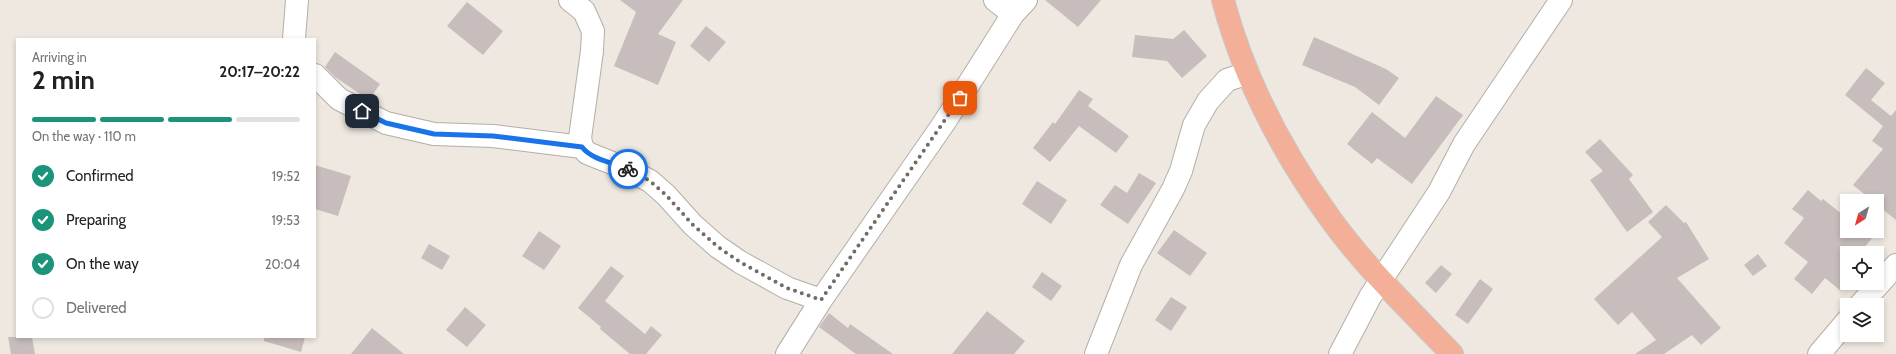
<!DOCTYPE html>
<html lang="en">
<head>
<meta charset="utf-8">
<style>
	:root { --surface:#fff; --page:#f2f2f2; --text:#202124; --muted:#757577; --line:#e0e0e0; --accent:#1b947a }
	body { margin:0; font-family:Cabin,sans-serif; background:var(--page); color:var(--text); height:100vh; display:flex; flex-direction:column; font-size:15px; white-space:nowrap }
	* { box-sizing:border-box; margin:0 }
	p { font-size:13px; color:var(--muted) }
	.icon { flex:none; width:22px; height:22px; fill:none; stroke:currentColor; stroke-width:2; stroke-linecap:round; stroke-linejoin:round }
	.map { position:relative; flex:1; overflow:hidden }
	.drawer { position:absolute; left:16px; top:38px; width:300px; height:300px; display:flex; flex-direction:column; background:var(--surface); border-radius:0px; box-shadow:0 2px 6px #0003 }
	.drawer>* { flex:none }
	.needle { width:26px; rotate:217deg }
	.fabs { position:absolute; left:1840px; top:194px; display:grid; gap:8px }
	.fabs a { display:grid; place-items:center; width:44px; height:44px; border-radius:0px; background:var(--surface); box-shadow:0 2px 6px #0003; font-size:20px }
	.pin { position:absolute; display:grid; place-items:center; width:34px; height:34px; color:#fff; margin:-17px; border-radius:8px; box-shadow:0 2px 6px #0006 }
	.courier { position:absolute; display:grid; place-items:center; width:40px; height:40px; margin:-20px; border:3px solid #1a73e8; border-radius:50%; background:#fff; color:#222; box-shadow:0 1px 5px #0007 }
	.summary em { font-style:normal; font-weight:700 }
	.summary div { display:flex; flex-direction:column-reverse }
	.summary { display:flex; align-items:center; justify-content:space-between; height:68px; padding:0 16px }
	h1 { font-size:26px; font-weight:700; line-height:30px }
	.bar { display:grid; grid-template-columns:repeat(4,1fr); gap:6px 4px; align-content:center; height:48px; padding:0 16px }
	.bar i { height:5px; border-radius:3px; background:var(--line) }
	.bar .active { background:var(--accent) }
	.bar p { grid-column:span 4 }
	ol { padding:0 16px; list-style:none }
	li { display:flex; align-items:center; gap:12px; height:44px }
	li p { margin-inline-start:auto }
	li .icon { padding:4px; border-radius:50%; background:var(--accent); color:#fff; stroke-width:4 }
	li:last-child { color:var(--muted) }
	li i { width:22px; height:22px; border:2px solid var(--line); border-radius:50% }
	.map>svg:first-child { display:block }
	.building { fill:#c8bdbd }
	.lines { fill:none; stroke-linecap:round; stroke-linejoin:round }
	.minor-casing { stroke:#b4aea6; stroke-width:24 }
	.major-casing { stroke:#c8c8c7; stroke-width:24 }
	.minor { stroke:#fff; stroke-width:22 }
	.major { stroke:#f3af97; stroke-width:22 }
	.done { stroke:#706c68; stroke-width:4; stroke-dasharray:0 7.2 }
	.route { stroke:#1a73e8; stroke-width:5 }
</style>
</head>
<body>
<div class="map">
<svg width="1896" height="354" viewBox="0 0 1896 354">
	<rect width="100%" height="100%" fill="#eee8e0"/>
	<path class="building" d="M 620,0 L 683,0 L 658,34 L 676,42 L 658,85 L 614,66 L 636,12 Z
		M 1045,0 L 1101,0 L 1078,27 Z
		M 467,2 L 503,31 L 483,55 L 447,26 Z
		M 706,26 L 726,42 L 709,62 L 690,46 Z
		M 1184,30 L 1207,56 L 1182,78 L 1167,61 L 1132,57 L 1135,35 L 1173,39 Z
		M 1314,37 L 1386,69 L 1399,78 L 1379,105 L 1355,87 L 1302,65 Z
		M 335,52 L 380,84 L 369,100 L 335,77 L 325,67 Z
		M 1866,68 L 1885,83 L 1871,100 L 1891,116 L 1896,110 L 1896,220 L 1877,205 L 1877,201 L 1873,201 L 1853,185 L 1883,149 L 1872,141 L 1883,126 L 1845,95 Z
		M 1079,90 L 1093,99 L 1088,106 L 1129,136 L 1116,153 L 1079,126 L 1050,162 L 1033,148 L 1053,122 L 1055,124 Z
		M 1436,96 L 1463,115 L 1412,184 L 1377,158 L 1372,164 L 1347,144 L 1372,112 L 1405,138 Z
		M 1600,139 L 1633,175 L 1629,179 L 1653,212 L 1627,232 L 1590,180 L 1603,171 L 1585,152 Z
		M 315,165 L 351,176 L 338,216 L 315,209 Z
		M 1139,173 L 1156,183 L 1128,224 L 1100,205 L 1115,185 L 1127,193 Z
		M 1037,181 L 1067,200 L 1051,224 L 1022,204 Z
		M 1808,190 L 1821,201 L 1823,199 L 1847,218 L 1847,231 L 1863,231 L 1872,238 L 1860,253 L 1847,253 L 1847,283 L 1841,291 L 1825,278 L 1812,294 L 1794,279 L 1808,262 L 1784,243 L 1804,218 L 1792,209 Z
		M 1666,205 L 1684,223 L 1686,222 L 1709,259 L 1677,278 L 1721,328 L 1701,345 L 1692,335 L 1664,354 L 1635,354 L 1656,340 L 1632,312 L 1618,325 L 1594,299 L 1662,237 L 1648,222 Z
		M 1174,230 L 1207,253 L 1190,276 L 1157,253 Z
		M 539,231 L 561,246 L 544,270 L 522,256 Z
		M 429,244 L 450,256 L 442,270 L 421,258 Z
		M 1758,254 L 1767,266 L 1753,276 L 1744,265 Z
		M 1441,265 L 1452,274 L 1436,293 L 1425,283 Z
		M 611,266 L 624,276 L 605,301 L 645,334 L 651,326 L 662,335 L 646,354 L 630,354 L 600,329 L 601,327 L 578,308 Z
		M 1042,272 L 1062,286 L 1051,301 L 1032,287 Z
		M 1480,279 L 1493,289 L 1468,324 L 1455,315 Z
		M 1171,297 L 1187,307 L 1171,331 L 1155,320 Z
		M 465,307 L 486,325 L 467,347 L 446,330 Z
		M 987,311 L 1025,341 L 1014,354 L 952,354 Z
		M 829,313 L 848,328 L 850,324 L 893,354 L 856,354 L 819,327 Z
		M 372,328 L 404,354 L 351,354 Z
		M 8,337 L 32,337 L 35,354 L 11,354 Z
		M 264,337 L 305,337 L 301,352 L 264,341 Z"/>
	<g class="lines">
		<g class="minor-casing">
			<path id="minor" d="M 570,0 L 584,11 L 593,31 L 592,51 L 580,138 L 582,147 L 587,153 L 627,169 L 650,181 L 666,195 L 693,225 L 718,247 L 740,262 L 787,288 L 821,300
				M 995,0 L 1013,14
				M 294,39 L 297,0
				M 315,75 L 339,99 L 386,123 L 434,134 L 493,136 L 582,147
				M 1860,305 L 1896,265
				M 787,354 L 821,300 L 944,123 L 1013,14 L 1026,0
				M 1096,354 L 1131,265 L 1173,189 L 1181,171 L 1194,125 L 1208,101 L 1227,80 L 1248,73
				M 1340,354 L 1370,297 L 1439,192 L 1464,144 L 1561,0
				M 1819,354 L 1847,321"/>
		</g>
		<g class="major-casing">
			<path id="major" d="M 1223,0 C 1244,79 1284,155 1332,221 C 1367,269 1411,311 1452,354"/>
		</g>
		<use href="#minor" class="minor"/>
		<use href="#major" class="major"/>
	</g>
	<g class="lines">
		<path class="done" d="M 628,169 L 650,181 L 666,195 L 693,225 L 718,247 L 740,262 L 787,288 L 821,300 L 960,98"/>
		<path class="route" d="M 362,111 L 386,123 L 434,134 L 493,136 L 582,147 C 592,160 612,162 628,169"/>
	</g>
</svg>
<div class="fabs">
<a><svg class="needle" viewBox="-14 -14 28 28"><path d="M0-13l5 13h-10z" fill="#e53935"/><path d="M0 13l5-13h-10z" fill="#757577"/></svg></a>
<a><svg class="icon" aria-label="locate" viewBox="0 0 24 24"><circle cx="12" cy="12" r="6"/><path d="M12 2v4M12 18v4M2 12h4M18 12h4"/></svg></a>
<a><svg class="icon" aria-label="layers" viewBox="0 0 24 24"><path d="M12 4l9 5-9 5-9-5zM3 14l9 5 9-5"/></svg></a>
</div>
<div class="pin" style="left:960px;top:98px;background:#ea580c"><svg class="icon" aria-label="bag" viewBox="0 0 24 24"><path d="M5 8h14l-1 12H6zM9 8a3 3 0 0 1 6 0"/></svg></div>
<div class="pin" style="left:362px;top:111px;background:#1f2937"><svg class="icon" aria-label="home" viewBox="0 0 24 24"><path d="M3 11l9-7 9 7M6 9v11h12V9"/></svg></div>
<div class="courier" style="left:628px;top:169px"><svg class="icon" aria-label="bike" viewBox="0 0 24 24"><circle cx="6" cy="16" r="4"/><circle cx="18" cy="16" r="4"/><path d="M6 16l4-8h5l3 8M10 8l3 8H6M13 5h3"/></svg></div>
<section class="drawer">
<div class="summary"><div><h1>2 min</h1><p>Arriving in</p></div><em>20:17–20:22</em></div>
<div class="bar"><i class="active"></i><i class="active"></i><i class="active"></i><i></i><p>On the way · 110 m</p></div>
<ol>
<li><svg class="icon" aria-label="check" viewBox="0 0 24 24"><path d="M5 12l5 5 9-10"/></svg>Confirmed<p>19:52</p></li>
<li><svg class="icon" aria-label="check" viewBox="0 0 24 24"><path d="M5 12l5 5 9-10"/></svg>Preparing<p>19:53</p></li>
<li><svg class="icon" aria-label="check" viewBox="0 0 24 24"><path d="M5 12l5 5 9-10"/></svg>On the way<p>20:04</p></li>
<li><i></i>Delivered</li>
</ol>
</section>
</div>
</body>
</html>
